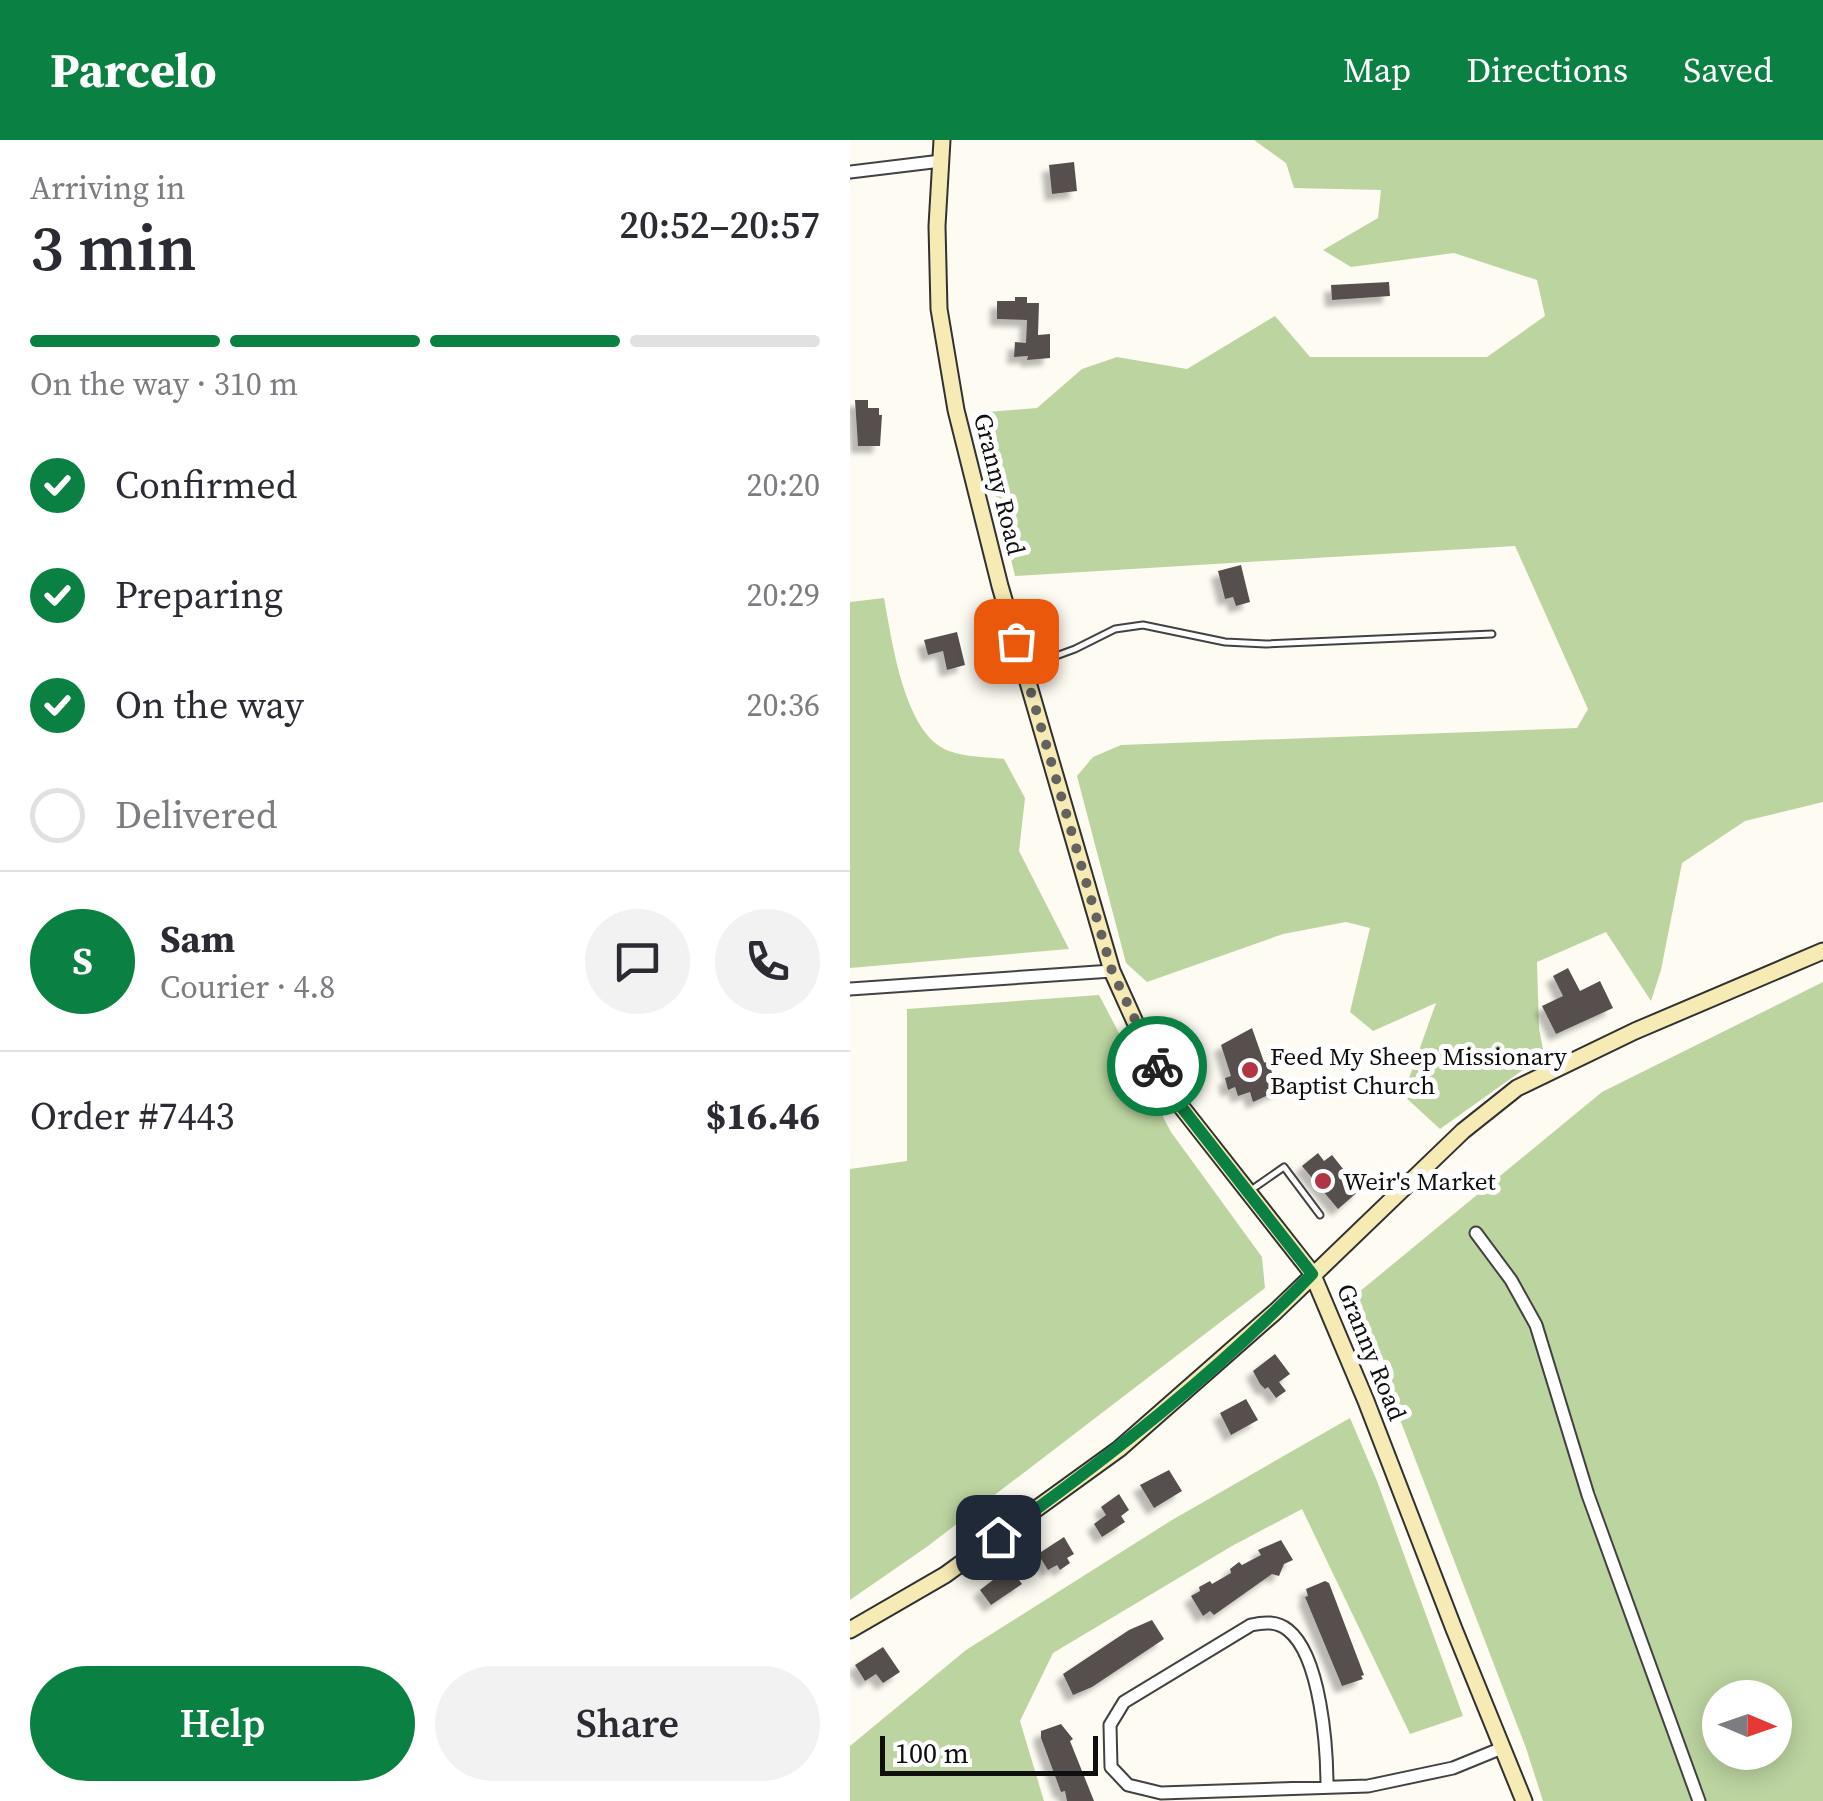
<!DOCTYPE html>
<html lang="en">
<head>
<meta charset="utf-8">
<style>
	:root { --surface:#fff; --page:#f2f2f3; --text:#2b2b33; --muted:#7c7c81; --line:#e1e1e2; --accent:#0b8043 }
	body { margin:0; font-family:"Source Serif 4",serif; background:var(--page); color:var(--text); height:100vh; display:flex; flex-direction:column; font-size:38px; white-space:nowrap }
	* { box-sizing:border-box; margin:0 }
	p { font-size:32px; color:var(--muted) }
	.icon { flex:none; width:55px; height:55px; fill:none; stroke:currentColor; stroke-width:2; stroke-linecap:round; stroke-linejoin:round }
	.map { position:relative; flex:1; overflow:hidden }
	.sheet { display:flex; flex-direction:column; background:var(--surface); width:850px }
	.sheet>* { flex:none }
	.needle { width:65px; rotate:92deg }
	.controls { position:absolute; left:852px; top:1540px; display:grid; gap:20px }
	.controls a { display:grid; place-items:center; width:90px; height:90px; border-radius:50%; background:var(--surface); box-shadow:0 5px 25px #0003; font-size:50px }
	.scale { position:absolute; left:30px; bottom:25px; width:218px; box-sizing:border-box; padding-left:10px; border:5px solid #0f0f0f; border-top:0; font-size:28px; line-height:35px; white-space:nowrap; color:#0f0f0f; -webkit-text-stroke:8px #fff; paint-order:stroke }
	.pin { position:absolute; display:grid; place-items:center; width:85px; height:85px; color:#fff; margin:-42px; border-radius:20px; box-shadow:0 5px 15px #0006 }
	.courier { position:absolute; display:grid; place-items:center; width:100px; height:100px; margin:-50px; border:8px solid #0b8043; border-radius:50%; background:#fff; color:#222; box-shadow:0 2px 12px #0007 }
	.headline em { font-style:normal; font-weight:600 }
	.headline div { display:flex; flex-direction:column-reverse }
	.headline { display:flex; align-items:center; justify-content:space-between; height:170px; padding:0 30px }
	h1 { font-size:65px; font-weight:600; line-height:75px }
	.bar { display:grid; grid-template-columns:repeat(4,1fr); gap:15px 10px; align-content:center; height:120px; padding:0 30px }
	.bar i { height:12px; border-radius:8px; background:var(--line) }
	.bar .current { background:var(--accent) }
	.bar p { grid-column:span 4 }
	.line { display:flex; align-items:center; gap:25px; padding:0 30px; border-top:2px solid var(--line) }
	.line div { flex:1 }
	.round { display:grid; place-items:center; flex:none; width:105px; height:105px; border-radius:52px; background:var(--page) }
	ol { padding:0 30px; list-style:none }
	li { display:flex; align-items:center; gap:30px; height:110px }
	li p { margin-inline-start:auto }
	li .icon { padding:10px; border-radius:50%; background:var(--accent); color:#fff; stroke-width:4 }
	li:last-child { color:var(--muted) }
	li i { width:55px; height:55px; border:5px solid var(--line); border-radius:50% }
	.button { display:flex; gap:20px; margin-top:auto; padding:20px 30px }
	.button a { flex:1; height:115px; border-radius:60px; background:var(--accent); color:#fff; font-size:40px; font-weight:600; line-height:115px; text-align:center }
	.button a+a { background:var(--page); color:var(--text) }
	header { display:flex; align-items:center; gap:60px; box-sizing:border-box; height:140px; padding:0 50px; background:var(--accent); color:#fff }
	header strong { font-size:48px }
	nav { display:flex; gap:55px; margin-inline-start:auto; font-size:35px }
	main { display:flex; flex:1; min-height:0 }
	.map>svg:first-child { display:block }
	.forest { fill:#bcd4a0; fill-rule:evenodd }
	.building { fill:#57504d; filter:url(#shadow) }
	.lines { fill:none; stroke-linecap:round; stroke-linejoin:round }
	.lane-casing { stroke:#424242; stroke-width:9 }
	.street-casing { stroke:#424242; stroke-width:15 }
	.secondary-casing { stroke:#313131; stroke-width:19 }
	.lane { stroke:#fff; stroke-width:5 }
	.street { stroke:#fff; stroke-width:11 }
	.secondary { stroke:#f6eab5; stroke-width:15 }
	.done { stroke:#63625f; stroke-width:10; stroke-dasharray:0 18 }
	.route { stroke:#0b8043; stroke-width:12 }
	.poi-dot { fill:#b03646; stroke:#fff; stroke-width:4 }
	.labels { text-anchor:middle; dominant-baseline:central; stroke-width:10; stroke-linejoin:round; paint-order:stroke }
	.street-label { font-size:25px; fill:#0f0f0f; stroke:#fff }
	.poi-label { font-size:25px; fill:#0f0f0f; stroke:#fff; text-anchor:start }
</style>
</head>
<body>
<header>
<strong>Parcelo</strong>
<nav><a>Map</a><a>Directions</a><a>Saved</a></nav>
</header>
<main>
<section class="sheet">
<div class="headline"><div><h1>3 min</h1><p>Arriving in</p></div><em>20:52–20:57</em></div>
<div class="bar"><i class="current"></i><i class="current"></i><i class="current"></i><i></i><p>On the way · 310 m</p></div>
<ol>
<li><svg class="icon" aria-label="check" viewBox="0 0 24 24"><path d="M5 12l5 5 9-10"/></svg>Confirmed<p>20:20</p></li>
<li><svg class="icon" aria-label="check" viewBox="0 0 24 24"><path d="M5 12l5 5 9-10"/></svg>Preparing<p>20:29</p></li>
<li><svg class="icon" aria-label="check" viewBox="0 0 24 24"><path d="M5 12l5 5 9-10"/></svg>On the way<p>20:36</p></li>
<li><i></i>Delivered</li>
</ol>
<div class="line" style="height:180px"><b class="round" style="background:var(--accent);color:#fff">S</b><div><b>Sam</b><p>Courier · 4.8</p></div><a class="round"><svg class="icon" aria-label="chat" viewBox="0 0 24 24"><path d="M4 5h16v11H9l-5 4z"/></svg></a><a class="round"><svg class="icon" aria-label="phone" viewBox="0 0 24 24"><path d="M5 4h4l2 5-3 2q2 4 5 5l2-3 5 2v4C11 20 4 13 5 4z"/></svg></a></div>
<div class="line" style="height:130px"><div>Order #7443</div><b>$16.46</b></div>
<div class="button"><a>Help</a><a>Share</a></div>
</section>
<div class="map">
<svg width="973" height="1661" viewBox="0 0 973 1661">
	<defs>
		<filter id="shadow"><feDropShadow dx="-7" dy="7" stdDeviation="2.5" flood-color="#0004"/></filter>
	</defs>
	<rect width="100%" height="100%" fill="#fefbf3"/>
	<path class="forest" d="M 404,0 L 973,0 L 973,662 L 895,681 L 832,723 L 811,830 L 801,861 L 756,792 L 687,822 L 689,888 L 694,915 L 590,989 L 553,955 L 586,863 L 523,891 L 500,872 L 520,788 L 496,782 L 433,794 L 297,842 L 276,823 L 227,636 L 243,617 L 271,605 L 727,588 L 738,569 L 665,406 L 165,436 L 126,273 L 187,268 L 232,229 L 267,217 L 337,229 L 425,176 L 460,217 L 637,217 L 695,176 L 687,140 L 604,113 L 501,127 L 473,110 L 528,78 L 531,50 L 444,48 L 436,23 Z
		M 34,458 C 42,500 54,595 99,611 C 115,617 137,617 154,619 L 175,658 L 169,711 L 219,809 L 0,828 L 0,462 Z
		M 973,842 L 973,1661 L 693,1661 L 676,1608 L 503,1157 L 752,952 ZM 870,1558 L 925,1558 L 925,1612 L 870,1612 Z
		M 249,855 L 321,992 L 412,1117 L 415,1148 L 78,1406 L 0,1460 L 0,1029 L 57,1021 L 57,869 Z
		M 500,1278 L 527,1341 L 613,1576 L 560,1594 L 452,1369 L 382,1406 L 203,1513 L 170,1581 L 194,1661 L 0,1661 L 0,1606 L 116,1510 L 322,1380 Z"/>
	<path class="building" d="M 224,22 L 227,51 L 202,54 L 199,25 Z
		M 539,142 L 540,156 L 482,160 L 481,145 Z
		M 165,157 L 177,157 L 177,163 L 189,163 L 188,195 L 200,194 L 200,218 L 177,220 L 178,216 L 164,217 L 165,202 L 176,203 L 177,180 L 147,179 L 147,161 L 165,161 Z
		M 5,260 L 18,260 L 18,268 L 29,268 L 29,275 L 32,275 L 30,306 L 8,306 Z
		M 391,425 L 400,462 L 386,466 L 383,457 L 375,459 L 368,431 Z
		M 107,492 L 115,525 L 97,530 L 93,511 L 78,515 L 74,500 Z
		M 718,828 L 730,851 L 750,841 L 763,868 L 706,894 L 692,866 L 713,856 L 703,836 Z
		M 402,888 L 414,922 L 420,924 L 423,938 L 432,936 L 436,947 L 403,962 L 400,952 L 388,956 L 385,947 L 378,950 L 375,938 L 381,936 L 371,905 Z
		M 468,1013 L 474,1021 L 482,1015 L 510,1050 L 488,1069 L 452,1026 Z
		M 425,1214 L 440,1234 L 429,1242 L 436,1251 L 426,1258 L 418,1247 L 415,1249 L 410,1244 L 403,1231 Z
		M 396,1259 L 408,1280 L 381,1295 L 370,1273 Z
		M 319,1330 L 332,1351 L 304,1368 L 290,1345 Z
		M 269,1354 L 279,1370 L 271,1376 L 275,1382 L 252,1397 L 244,1384 L 256,1375 L 251,1367 Z
		M 214,1397 L 224,1414 L 217,1418 L 220,1423 L 210,1430 L 207,1425 L 198,1430 L 188,1414 Z
		M 431,1400 L 443,1420 L 434,1424 L 429,1436 L 422,1434 L 364,1475 L 360,1471 L 353,1476 L 341,1456 L 350,1451 L 349,1447 L 360,1441 L 362,1444 L 381,1433 L 380,1429 L 389,1422 L 392,1425 L 411,1415 L 408,1410 Z
		M 160,1427 L 172,1444 L 141,1465 L 130,1450 Z
		M 475,1441 L 479,1443 L 514,1535 L 511,1536 L 513,1539 L 492,1546 L 455,1457 L 458,1456 L 456,1449 Z
		M 302,1480 L 314,1499 L 242,1547 L 223,1555 L 213,1534 L 279,1490 Z
		M 33,1507 L 50,1532 L 33,1543 L 26,1534 L 15,1541 L 5,1525 Z
		M 211,1584 L 223,1599 L 220,1601 L 244,1661 L 217,1661 L 215,1651 L 211,1652 L 191,1598 L 191,1591 Z"/>
	<g class="lines">
		<g class="lane-casing">
			<path id="lane" d="M 176,527 L 225,509 L 265,489 L 293,485 L 375,502 L 416,504 L 642,494
				M 401,1050 L 434,1027 L 470,1075"/>
		</g>
		<g class="street-casing">
			<path id="street" d="M 0,32 L 91,21
				M 0,849 L 262,831
				M 626,1093 L 661,1140 L 686,1185 L 738,1355 L 849,1661
				M 477,1647 C 477,1608 471,1516 438,1490 C 427,1481 414,1482 401,1485 L 274,1562 L 260,1585 L 261,1627 L 278,1645 L 311,1653 L 518,1646 L 603,1628 L 652,1608"/>
		</g>
		<g class="secondary-casing">
			<path id="secondary" d="M 92,0 L 87,86 L 89,169 L 106,270 L 150,446 L 262,831 L 294,902 L 326,960 L 462,1133 L 516,1261 L 604,1489 L 674,1661
				M 0,1490 L 95,1435 L 269,1309 L 425,1172 L 613,991 L 667,948 L 785,891 L 973,811"/>
		</g>
		<use href="#lane" class="lane"/>
		<use href="#street" class="street"/>
		<use href="#secondary" class="secondary"/>
	</g>
	<g class="lines">
		<path class="done" d="M 166,501 L 262,831 L 307,926"/>
		<path class="route" d="M 148,1397 C 259,1317 367,1233 462,1134 L 326,960 L 307,926"/>
	</g>
	<g class="poi-dot">
		<circle cx="400" cy="930" r="10"/>
		<circle cx="473" cy="1041" r="10"/>
	</g>
	<g class="labels">
		<g class="street-label">
			<text transform="translate(150 344) rotate(76)">Granny Road</text>
			<text transform="translate(522 1212) rotate(68)">Granny Road</text>
		</g>
		<g class="poi-label">
			<text x="420" y="916">Feed My Sheep Missionary<tspan x="420" dy="29">Baptist Church</tspan></text>
			<text x="493" y="1041">Weir's Market</text>
		</g>
	</g>
</svg>
<div class="controls">
<a><svg class="needle" viewBox="-14 -14 28 28"><path d="M0-13l5 13h-10z" fill="#e53935"/><path d="M0 13l5-13h-10z" fill="#7c7c81"/></svg></a>
</div>
<div class="scale">100 m</div>
<div class="pin" style="left:166px;top:501px;background:#ea580c"><svg class="icon" aria-label="bag" viewBox="0 0 24 24"><path d="M5 8h14l-1 12H6zM9 8a3 3 0 0 1 6 0"/></svg></div>
<div class="pin" style="left:148px;top:1397px;background:#1f2937"><svg class="icon" aria-label="home" viewBox="0 0 24 24"><path d="M3 11l9-7 9 7M6 9v11h12V9"/></svg></div>
<div class="courier" style="left:307px;top:926px"><svg class="icon" aria-label="bike" viewBox="0 0 24 24"><circle cx="6" cy="16" r="4"/><circle cx="18" cy="16" r="4"/><path d="M6 16l4-8h5l3 8M10 8l3 8H6M13 5h3"/></svg></div>
</div>
</main>
</body>
</html>
